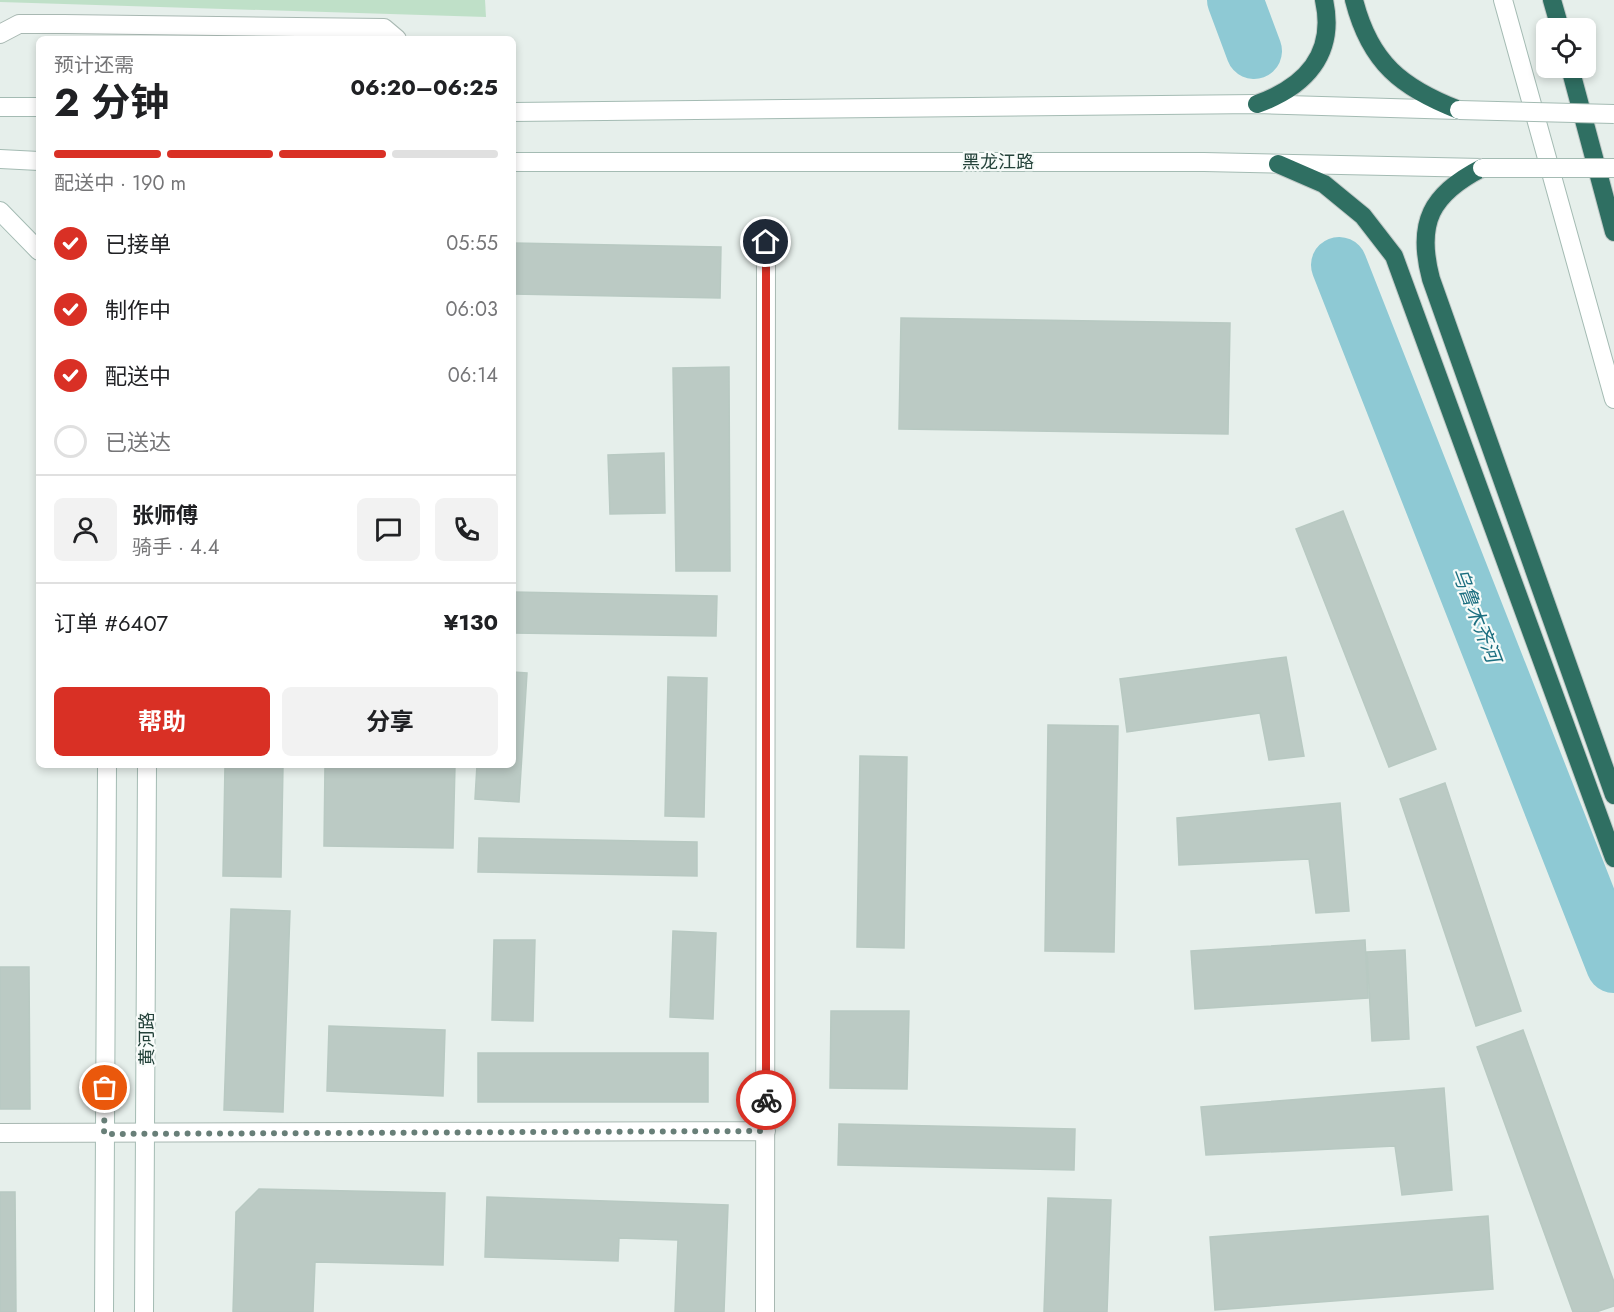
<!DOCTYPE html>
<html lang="zh">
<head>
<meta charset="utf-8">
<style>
	:root { --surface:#fff; --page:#f2f2f2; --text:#202124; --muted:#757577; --line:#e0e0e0; --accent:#d93025 }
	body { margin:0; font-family:Jost,"Noto Sans SC",sans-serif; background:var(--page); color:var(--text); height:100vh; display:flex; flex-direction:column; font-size:22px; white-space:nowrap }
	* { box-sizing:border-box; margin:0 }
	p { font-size:20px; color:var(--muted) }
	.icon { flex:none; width:33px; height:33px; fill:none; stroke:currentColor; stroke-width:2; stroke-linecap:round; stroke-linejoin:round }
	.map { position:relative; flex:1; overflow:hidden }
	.details { position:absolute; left:36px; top:36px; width:480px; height:732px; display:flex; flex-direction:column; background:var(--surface); border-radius:9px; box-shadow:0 3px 9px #0003 }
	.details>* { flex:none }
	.controls { position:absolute; left:1536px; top:18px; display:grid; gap:12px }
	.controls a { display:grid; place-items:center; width:60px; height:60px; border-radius:9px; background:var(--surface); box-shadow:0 3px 9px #0003; font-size:30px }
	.pin { position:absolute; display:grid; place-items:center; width:51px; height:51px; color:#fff; margin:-26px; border:3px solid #fff; border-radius:50%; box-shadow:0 2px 6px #0007 }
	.courier { position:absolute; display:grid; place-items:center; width:60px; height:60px; margin:-30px; border:4px solid #d93025; border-radius:50%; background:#fff; color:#222; box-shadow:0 2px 8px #0007 }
	.overview em { font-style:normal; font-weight:700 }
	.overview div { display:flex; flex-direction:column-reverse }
	.overview { display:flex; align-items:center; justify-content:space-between; height:102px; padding:0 18px }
	h1 { font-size:39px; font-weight:700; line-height:45px }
	.bar { display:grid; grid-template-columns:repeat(4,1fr); gap:9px 6px; align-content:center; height:72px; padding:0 18px }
	.bar i { height:8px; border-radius:4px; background:var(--line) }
	.bar .current { background:var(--accent) }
	.bar p { grid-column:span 4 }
	.line { display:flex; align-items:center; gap:15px; padding:0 18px; border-top:2px solid var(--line) }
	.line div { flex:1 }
	.round { display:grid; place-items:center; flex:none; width:63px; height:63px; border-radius:9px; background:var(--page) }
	ol { padding:0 18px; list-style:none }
	li { display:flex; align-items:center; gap:18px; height:66px }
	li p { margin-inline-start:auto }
	li .icon { padding:6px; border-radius:50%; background:var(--accent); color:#fff; stroke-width:4 }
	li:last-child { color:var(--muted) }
	li i { width:33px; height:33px; border:3px solid var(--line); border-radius:50% }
	.primary-button { display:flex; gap:12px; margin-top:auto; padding:12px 18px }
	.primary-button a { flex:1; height:69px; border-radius:9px; background:var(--accent); color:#fff; font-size:24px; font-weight:700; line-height:69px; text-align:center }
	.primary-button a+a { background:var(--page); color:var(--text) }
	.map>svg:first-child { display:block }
	.green { fill:#bfe0c8 }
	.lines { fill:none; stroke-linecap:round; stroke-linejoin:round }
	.river { stroke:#8ec9d4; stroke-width:56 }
	.building { fill:#bbcac4; stroke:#b8c9c2; stroke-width:1.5 }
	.street-casing { stroke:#a8b8b2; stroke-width:20 }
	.secondary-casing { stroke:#a4bbb3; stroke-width:20 }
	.highway-casing { stroke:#c2cac8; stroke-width:20 }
	.street { stroke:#fff; stroke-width:18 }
	.secondary { stroke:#fff; stroke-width:18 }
	.highway { stroke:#2f6f62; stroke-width:18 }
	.secondary-bridge-casing { stroke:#a4bbb3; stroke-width:20; stroke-linecap:butt }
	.secondary-bridge { stroke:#fff; stroke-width:18 }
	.done { stroke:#687f78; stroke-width:6; stroke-dasharray:0 10.8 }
	.route { stroke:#d93025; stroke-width:8 }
	.labels { text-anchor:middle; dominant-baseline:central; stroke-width:4.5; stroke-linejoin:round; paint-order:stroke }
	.street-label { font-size:18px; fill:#24423a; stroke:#f7fbf9 }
	.water-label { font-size:20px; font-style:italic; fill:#1c6f80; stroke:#f7fbf9 }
</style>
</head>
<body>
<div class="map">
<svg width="1614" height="1312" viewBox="0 0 1614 1312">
	<rect width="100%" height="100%" fill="#e6efeb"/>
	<path class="green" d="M 0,0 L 485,0 L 486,17 L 0,2 Z"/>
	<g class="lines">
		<path class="river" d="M 1235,0 L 1254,51
			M 1339,265 L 1614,965"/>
	</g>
	<path class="building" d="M 513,243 L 721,247 L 720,298 L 513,294 Z
		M 901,318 L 1230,323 L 1228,434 L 899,429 Z
		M 729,367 L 730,571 L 676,571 L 673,368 Z
		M 664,453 L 665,513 L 610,514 L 608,455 Z
		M 1343,511 L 1436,749 L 1389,767 L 1296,529 Z
		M 513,592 L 717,596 L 716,636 L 513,633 Z
		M 1286,657 L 1304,756 L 1269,760 L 1260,713 L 1127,732 L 1120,679 Z
		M 513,672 L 527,673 L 519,802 L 475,799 L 477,765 L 513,765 Z
		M 668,677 L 707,678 L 704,817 L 665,816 Z
		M 1048,725 L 1118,726 L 1114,952 L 1045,951 Z
		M 860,756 L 907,757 L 904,948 L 857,947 Z
		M 225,765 L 283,765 L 281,877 L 223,876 Z
		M 325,765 L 455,765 L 453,848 L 324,846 Z
		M 1445,783 L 1521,1011 L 1476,1026 L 1400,799 Z
		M 1340,803 L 1349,911 L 1316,913 L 1309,859 L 1179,865 L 1177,818 Z
		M 479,838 L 697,842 L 697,876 L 478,872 Z
		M 231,909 L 290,911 L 283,1112 L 224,1110 Z
		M 673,931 L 716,933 L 713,1019 L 670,1017 Z
		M 494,940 L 535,940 L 533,1021 L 492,1020 Z
		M 1365,940 L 1368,998 L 1195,1009 L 1191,951 Z
		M 1405,950 L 1409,1039 L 1372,1041 L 1367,952 Z
		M 0,967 L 29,967 L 30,1109 L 0,1109 Z
		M 831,1011 L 909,1011 L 907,1089 L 830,1088 Z
		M 329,1026 L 445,1030 L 443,1096 L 327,1091 Z
		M 1523,1030 L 1614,1282 L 1614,1306 L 1596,1312 L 1573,1312 L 1477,1047 Z
		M 478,1053 L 708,1053 L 708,1102 L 478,1102 Z
		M 1444,1088 L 1452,1190 L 1402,1195 L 1395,1146 L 1206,1155 L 1201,1107 Z
		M 839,1124 L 1075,1129 L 1074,1170 L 838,1165 Z
		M 259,1189 L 445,1193 L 443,1265 L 315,1262 L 313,1312 L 233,1312 L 236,1212 Z
		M 0,1192 L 15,1192 L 16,1312 L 0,1312 Z
		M 487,1197 L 728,1205 L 724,1312 L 675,1312 L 678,1240 L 619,1238 L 618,1261 L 485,1257 Z
		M 1048,1198 L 1111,1200 L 1107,1312 L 1044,1312 Z
		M 1488,1216 L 1493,1289 L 1215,1310 L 1210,1237 Z"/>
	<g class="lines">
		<g class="street-casing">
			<path id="street" d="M 0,34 L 19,24 L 63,24 L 384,28 L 397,39
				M 0,1133 L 766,1131
				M 765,1312 L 766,242"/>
		</g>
		<g class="secondary-casing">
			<path id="secondary" d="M 1503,0 L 1614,399
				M 0,107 L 39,107
				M 513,112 L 1257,104 L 1459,110
				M 0,159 L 39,161
				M 513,162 L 1204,162 L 1482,168
				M 0,211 L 39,251
				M 104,1312 L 107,765
				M 144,1312 L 147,765"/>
		</g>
		<g class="highway-casing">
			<path id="highway" d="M 1354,0 C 1370,63 1402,88 1459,110
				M 1552,0 L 1560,28
				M 1570,68 L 1614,232
				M 1257,104 C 1305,87 1336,54 1324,0
				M 1278,164 L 1324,184 L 1363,216 L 1394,256 L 1614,858
				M 1482,168 C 1431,194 1416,223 1431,279 L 1614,795"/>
		</g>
		<use href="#street" class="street"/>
		<use href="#secondary" class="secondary"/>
		<use href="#highway" class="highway"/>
		<g class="secondary-bridge-casing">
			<path id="secondary-bridge" d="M 1459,110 L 1614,114
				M 1482,168 L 1614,168"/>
		</g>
		<use href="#secondary-bridge" class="secondary-bridge"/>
	</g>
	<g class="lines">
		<path class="done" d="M 105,1088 L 104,1134 L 766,1131 L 766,1100"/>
		<path class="route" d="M 766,1100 L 766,242"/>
	</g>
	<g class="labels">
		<g class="street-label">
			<text x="998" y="162">黑龙江路</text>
			<text transform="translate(147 1039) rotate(-90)">黄河路</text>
		</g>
		<g class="water-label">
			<text transform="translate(1476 615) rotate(69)">乌鲁木齐河</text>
		</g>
	</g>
</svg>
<div class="controls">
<a><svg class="icon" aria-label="locate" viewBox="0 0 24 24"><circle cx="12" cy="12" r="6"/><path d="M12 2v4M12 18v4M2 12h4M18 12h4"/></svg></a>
</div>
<div class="pin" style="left:105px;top:1088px;background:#ea580c"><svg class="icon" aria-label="bag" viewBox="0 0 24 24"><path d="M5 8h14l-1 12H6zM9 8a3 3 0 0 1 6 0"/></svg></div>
<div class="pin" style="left:766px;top:242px;background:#1f2937"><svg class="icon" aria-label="home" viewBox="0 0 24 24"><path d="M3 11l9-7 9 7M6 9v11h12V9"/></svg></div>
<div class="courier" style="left:766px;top:1100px"><svg class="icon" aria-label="bike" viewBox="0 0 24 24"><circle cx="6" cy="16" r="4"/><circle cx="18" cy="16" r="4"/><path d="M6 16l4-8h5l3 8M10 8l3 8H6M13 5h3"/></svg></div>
<section class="details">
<div class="overview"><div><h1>2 分钟</h1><p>预计还需</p></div><em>06:20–06:25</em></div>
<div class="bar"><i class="current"></i><i class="current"></i><i class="current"></i><i></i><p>配送中 · 190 m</p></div>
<ol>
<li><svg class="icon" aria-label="check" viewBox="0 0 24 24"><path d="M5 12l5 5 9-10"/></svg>已接单<p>05:55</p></li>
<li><svg class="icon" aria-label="check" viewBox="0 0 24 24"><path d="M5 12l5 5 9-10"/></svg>制作中<p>06:03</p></li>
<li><svg class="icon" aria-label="check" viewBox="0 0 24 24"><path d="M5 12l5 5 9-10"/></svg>配送中<p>06:14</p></li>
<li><i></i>已送达</li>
</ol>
<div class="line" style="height:108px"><a class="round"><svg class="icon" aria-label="person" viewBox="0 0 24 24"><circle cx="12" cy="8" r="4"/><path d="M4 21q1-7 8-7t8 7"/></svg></a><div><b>张师傅</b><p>骑手 · 4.4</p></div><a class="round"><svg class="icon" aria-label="chat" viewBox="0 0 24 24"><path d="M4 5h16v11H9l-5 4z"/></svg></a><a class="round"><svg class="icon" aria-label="phone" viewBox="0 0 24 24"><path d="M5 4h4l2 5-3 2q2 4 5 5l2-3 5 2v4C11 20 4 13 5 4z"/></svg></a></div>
<div class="line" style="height:78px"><div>订单 #6407</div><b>¥130</b></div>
<div class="primary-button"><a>帮助</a><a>分享</a></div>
</section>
</div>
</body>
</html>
